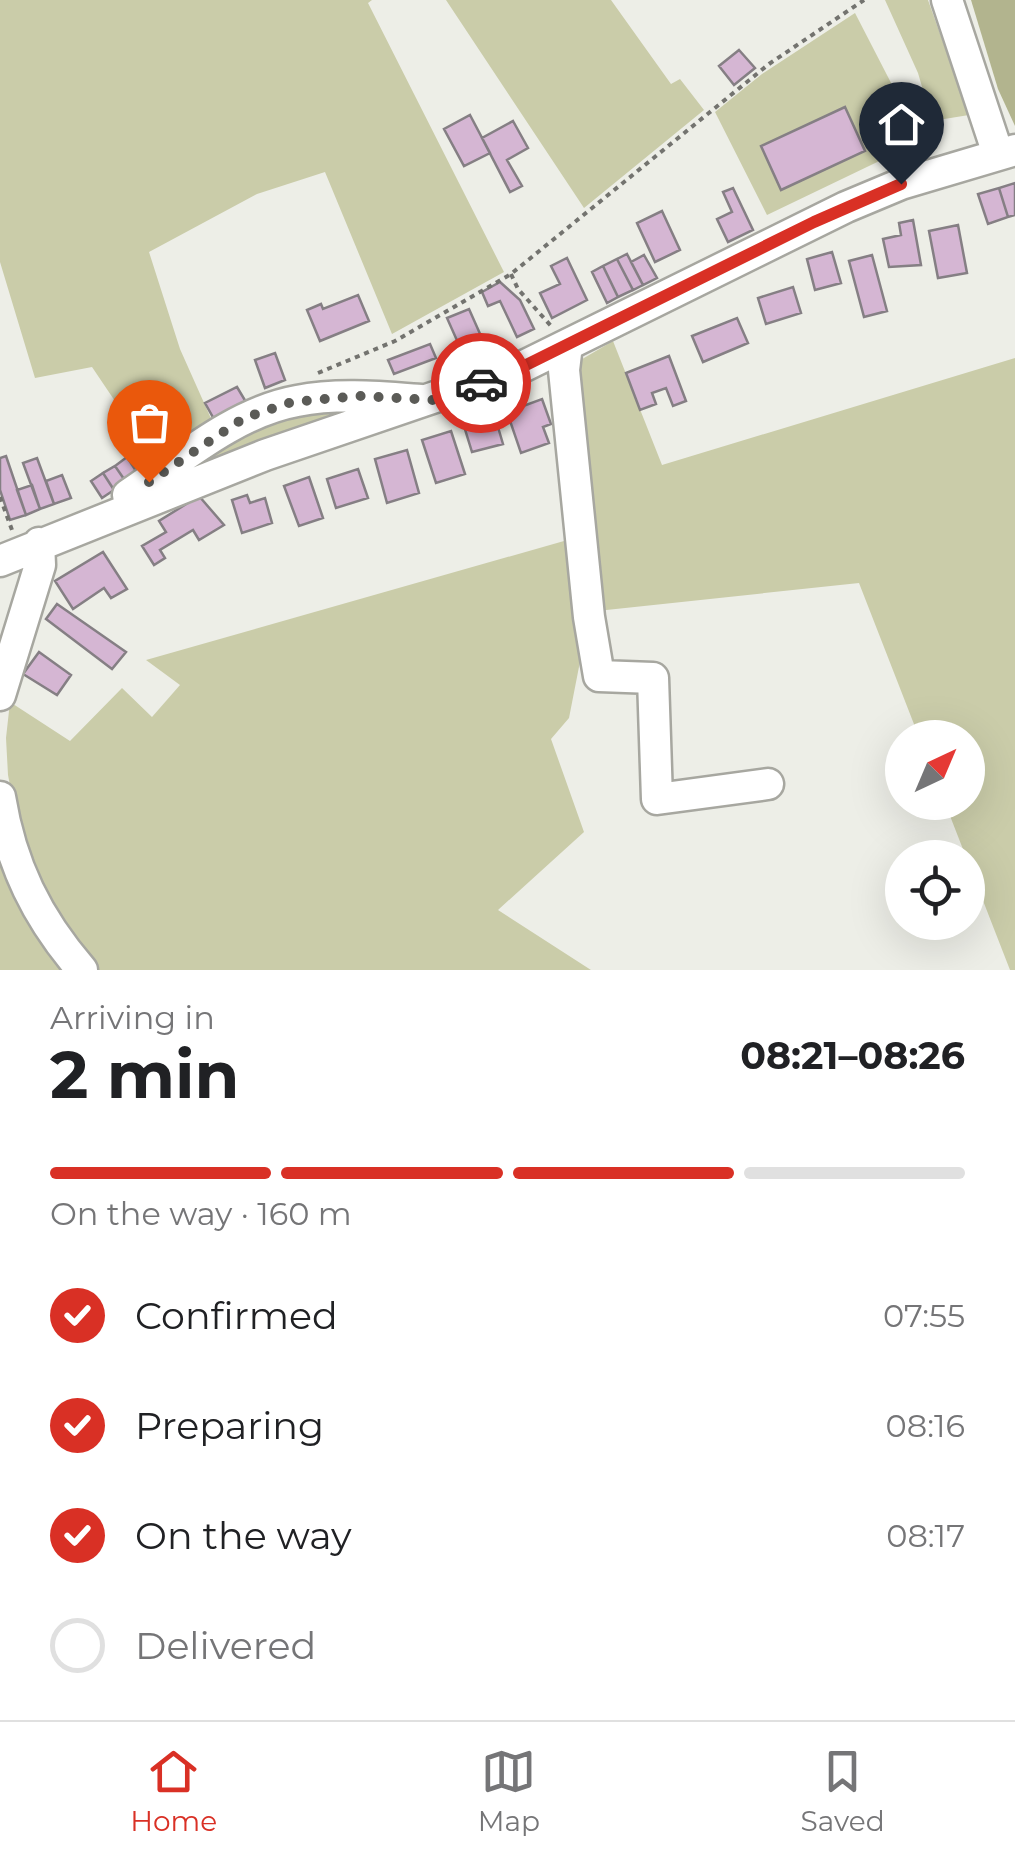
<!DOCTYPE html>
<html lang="en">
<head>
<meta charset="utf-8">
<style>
	:root { --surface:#fff; --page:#f6f6f6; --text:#202124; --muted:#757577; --line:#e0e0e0; --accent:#d93025 }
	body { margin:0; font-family:Montserrat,sans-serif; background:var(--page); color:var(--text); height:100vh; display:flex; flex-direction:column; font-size:38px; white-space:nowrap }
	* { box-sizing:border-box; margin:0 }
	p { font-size:32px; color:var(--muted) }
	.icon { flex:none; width:55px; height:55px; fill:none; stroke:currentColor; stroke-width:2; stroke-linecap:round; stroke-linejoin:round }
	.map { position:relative; height:970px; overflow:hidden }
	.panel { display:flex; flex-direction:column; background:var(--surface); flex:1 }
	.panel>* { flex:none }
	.needle { width:65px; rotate:44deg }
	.controls { position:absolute; left:885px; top:720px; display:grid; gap:20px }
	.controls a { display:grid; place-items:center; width:100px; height:100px; border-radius:50%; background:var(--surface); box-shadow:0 10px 40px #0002; font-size:50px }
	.pin { position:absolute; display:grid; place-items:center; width:85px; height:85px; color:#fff; margin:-102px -42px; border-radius:50% 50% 50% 0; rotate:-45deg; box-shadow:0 0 10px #0007 }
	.pin .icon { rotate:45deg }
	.courier { position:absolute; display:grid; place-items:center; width:100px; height:100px; margin:-50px; border:8px solid #d93025; border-radius:50%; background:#fff; color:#222; box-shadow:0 2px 12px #0007 }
	.overview em { font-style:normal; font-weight:700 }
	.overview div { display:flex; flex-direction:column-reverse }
	.overview { display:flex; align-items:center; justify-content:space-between; height:170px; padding:0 50px }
	h1 { font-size:65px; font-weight:700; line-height:75px }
	.bar { display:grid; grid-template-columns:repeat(4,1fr); gap:15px 10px; align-content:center; height:120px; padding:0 50px }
	.bar i { height:12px; border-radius:8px; background:var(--line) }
	.bar .selected { background:var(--accent) }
	.bar p { grid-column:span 4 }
	ol { padding:0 50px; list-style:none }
	li { display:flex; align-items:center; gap:30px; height:110px }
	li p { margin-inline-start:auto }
	li .icon { padding:10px; border-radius:50%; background:var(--accent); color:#fff; stroke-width:4 }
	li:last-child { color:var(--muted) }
	li i { width:55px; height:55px; border:5px solid var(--line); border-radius:50% }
	.menu { display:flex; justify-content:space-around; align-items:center; height:140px; border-top:2px solid var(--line); background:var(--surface); font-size:28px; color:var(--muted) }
	.menu a { display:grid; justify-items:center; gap:5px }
	.menu .selected { color:var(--accent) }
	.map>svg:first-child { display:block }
	.green { fill:#cacca9 }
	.forest { fill:#b2b48e }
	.building { fill:#d5b6d3; stroke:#857f84; stroke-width:2.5 }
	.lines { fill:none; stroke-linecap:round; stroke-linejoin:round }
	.minor-casing { stroke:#a7a7a0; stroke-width:35 }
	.path { stroke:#73736f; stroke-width:4; stroke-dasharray:5 5; stroke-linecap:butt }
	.minor { stroke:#fff; stroke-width:30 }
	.done { stroke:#5b5b57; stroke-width:10; stroke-dasharray:0 18 }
	.route { stroke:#d93025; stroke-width:12 }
</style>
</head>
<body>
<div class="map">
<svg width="1015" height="970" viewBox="0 0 1015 970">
	<rect width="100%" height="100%" fill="#edeee7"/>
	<path class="green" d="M 0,0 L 372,0 L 368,3 L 504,272 L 392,334 L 325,172 L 257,194 L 149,252 L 180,349 L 213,423 L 156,462 L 92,367 L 35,378 L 0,262 Z
		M 446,0 L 611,0 L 671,84 L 680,79 L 704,110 L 584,208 Z
		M 885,0 L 928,0 L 969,115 L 932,121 L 918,73 Z
		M 855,13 L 921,141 L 767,215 L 715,112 L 762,74 Z
		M 613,341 L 662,465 L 1015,358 L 1015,970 L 1010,970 L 945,803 L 968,802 L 968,738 L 919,737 L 859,583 L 597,611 L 572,365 Z
		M 376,404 L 183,468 L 265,417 Z
		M 564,541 L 586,631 L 569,718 L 551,739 L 584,832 L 498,910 L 591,970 L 94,970 L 59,928 L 19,832 L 8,775 L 6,738 L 10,702 L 70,741 L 122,688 L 152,717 L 180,685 L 146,660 Z
		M 0,857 L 7,879 L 72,970 L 0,970 Z"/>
	<path class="forest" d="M 971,0 L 1015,0 L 1015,126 L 998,89 Z"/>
	<path class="building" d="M 739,50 L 755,68 L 734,85 L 719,66 Z
		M 845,107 L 865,151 L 781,190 L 761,146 Z
		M 470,115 L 490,153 L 464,166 L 444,129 Z
		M 513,121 L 528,148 L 507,160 L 522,186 L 510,192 L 482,138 Z
		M 1015,183 L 1015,215 L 1008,217 L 999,188 Z
		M 733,188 L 753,230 L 728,242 L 717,219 L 732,212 L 723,192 Z
		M 999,188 L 1008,217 L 988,224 L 978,194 Z
		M 662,211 L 680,250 L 655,262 L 637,223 Z
		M 913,220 L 921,265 L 889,267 L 883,239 L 901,235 L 899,223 Z
		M 958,225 L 967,273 L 938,278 L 929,231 Z
		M 832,252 L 841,283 L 815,290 L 807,259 Z
		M 627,254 L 643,285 L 633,290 L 617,259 Z
		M 644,255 L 657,278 L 643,285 L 631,262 Z
		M 872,255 L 887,311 L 864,317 L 849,261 Z
		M 567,258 L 587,300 L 552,318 L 540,293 L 560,284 L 551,266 Z
		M 617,259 L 633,290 L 618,297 L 603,266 Z
		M 603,266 L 618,297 L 607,303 L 592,272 Z
		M 500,282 L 520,300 L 534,329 L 517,337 L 500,301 L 488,306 L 482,292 Z
		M 793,287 L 801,313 L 766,324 L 758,298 Z
		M 358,295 L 369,321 L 320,341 L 307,310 L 321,304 L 323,309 Z
		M 469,309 L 485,345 L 463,354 L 447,318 Z
		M 737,318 L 748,343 L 703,362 L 692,336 Z
		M 430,344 L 436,358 L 394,374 L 388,360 Z
		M 275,353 L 285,380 L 265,388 L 255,360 Z
		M 669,356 L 686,401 L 673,406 L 666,388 L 652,393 L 656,404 L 640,410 L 626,373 Z
		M 237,387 L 246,402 L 214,419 L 205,403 Z
		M 542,399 L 551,424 L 543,427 L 549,443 L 521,453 L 507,412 Z
		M 495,417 L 503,444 L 472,452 L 464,426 Z
		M 451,431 L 465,474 L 436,483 L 422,440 Z
		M 407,450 L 419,493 L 387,503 L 375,459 Z
		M 6,456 L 26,515 L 10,520 L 0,490 L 0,458 Z
		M 127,457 L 138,474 L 126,482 L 115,466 Z
		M 37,458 L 54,504 L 40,509 L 23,463 Z
		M 115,466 L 126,482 L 114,490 L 103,473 Z
		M 358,469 L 368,498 L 336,508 L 327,479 Z
		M 103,473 L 114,490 L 102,498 L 91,481 Z
		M 62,475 L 71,498 L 54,504 L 46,481 Z
		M 309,477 L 323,518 L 299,526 L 284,486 Z
		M 32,485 L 40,509 L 26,515 L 17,490 Z
		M 247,495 L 250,503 L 265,498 L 272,523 L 242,533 L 232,500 Z
		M 199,496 L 224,525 L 199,540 L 193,530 L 160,550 L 165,558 L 154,565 L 142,546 L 166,532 L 159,521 Z
		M 103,552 L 127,589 L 111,598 L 104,588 L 73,609 L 55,581 Z
		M 57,604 L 126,652 L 112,669 L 46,619 Z
		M 39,652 L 71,675 L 57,695 L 23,674 Z"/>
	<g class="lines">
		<g class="minor-casing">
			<path id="minor" d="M 947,0 L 998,154
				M 567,345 L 564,370 L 589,617 L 599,676 L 653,678 L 657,799 L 768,784
				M 128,495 C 179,461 235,412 297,401 C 337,393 380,397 421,400
				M 0,561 L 265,455 L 520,368 L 846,207 L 901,184 L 1015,150
				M 0,695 L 40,565 L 39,543
				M 0,797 C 11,865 37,918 82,970"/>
		</g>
		<path class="path" d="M 511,274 L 518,289 L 551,326
			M 318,373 L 395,341 L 511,274 L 769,64 L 864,0
			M 0,497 L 12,530"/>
		<use href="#minor" class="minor"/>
	</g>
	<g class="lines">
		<path class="done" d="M 149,482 L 244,418 L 292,402 L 359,396 L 434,400 L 481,383"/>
		<path class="route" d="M 481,383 L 520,368 L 814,222 L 901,184"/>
	</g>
</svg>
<div class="controls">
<a><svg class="needle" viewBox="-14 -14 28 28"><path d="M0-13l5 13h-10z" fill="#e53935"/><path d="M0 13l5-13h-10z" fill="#757577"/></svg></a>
<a><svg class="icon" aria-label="locate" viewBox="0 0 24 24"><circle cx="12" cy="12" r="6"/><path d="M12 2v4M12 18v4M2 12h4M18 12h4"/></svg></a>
</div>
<div class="pin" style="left:149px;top:482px;background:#ea580c"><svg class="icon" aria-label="bag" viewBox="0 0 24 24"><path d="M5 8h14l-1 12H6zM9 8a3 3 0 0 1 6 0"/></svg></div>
<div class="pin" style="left:901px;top:184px;background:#1f2937"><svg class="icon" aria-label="home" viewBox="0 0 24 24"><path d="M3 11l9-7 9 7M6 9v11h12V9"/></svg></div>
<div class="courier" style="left:481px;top:383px"><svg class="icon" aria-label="car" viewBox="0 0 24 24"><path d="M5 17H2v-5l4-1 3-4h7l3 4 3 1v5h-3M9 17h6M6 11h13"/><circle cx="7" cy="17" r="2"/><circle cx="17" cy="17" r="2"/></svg></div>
</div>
<section class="panel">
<div class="overview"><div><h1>2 min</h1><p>Arriving in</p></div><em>08:21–08:26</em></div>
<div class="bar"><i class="selected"></i><i class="selected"></i><i class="selected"></i><i></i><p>On the way · 160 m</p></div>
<ol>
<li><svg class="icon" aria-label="check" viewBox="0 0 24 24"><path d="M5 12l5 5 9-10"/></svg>Confirmed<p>07:55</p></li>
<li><svg class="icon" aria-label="check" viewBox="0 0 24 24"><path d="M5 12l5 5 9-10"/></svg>Preparing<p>08:16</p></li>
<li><svg class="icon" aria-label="check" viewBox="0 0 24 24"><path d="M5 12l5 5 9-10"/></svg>On the way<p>08:17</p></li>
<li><i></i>Delivered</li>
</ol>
</section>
<nav class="menu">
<a class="selected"><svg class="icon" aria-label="home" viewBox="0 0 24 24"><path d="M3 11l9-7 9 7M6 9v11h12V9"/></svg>Home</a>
<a><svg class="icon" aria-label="map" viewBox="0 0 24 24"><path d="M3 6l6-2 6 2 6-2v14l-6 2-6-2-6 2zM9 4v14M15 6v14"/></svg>Map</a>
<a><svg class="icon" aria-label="saved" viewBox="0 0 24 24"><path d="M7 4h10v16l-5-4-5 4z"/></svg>Saved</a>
</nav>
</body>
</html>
